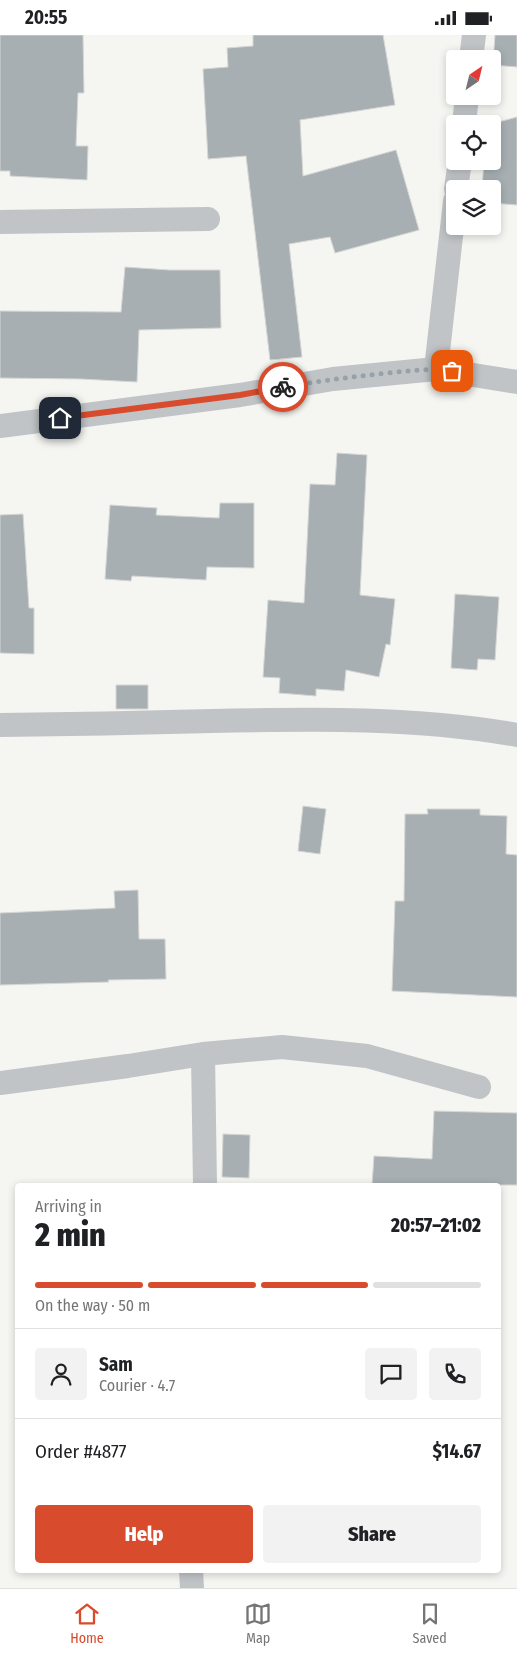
<!DOCTYPE html>
<html lang="en">
<head>
<meta charset="utf-8">
<style>
	:root { --surface:#fff; --page:#f2f2f2; --text:#202124; --muted:#757577; --line:#e0e0e0; --accent:#d94b2d }
	body { margin:0; font-family:"Fira Sans Condensed",sans-serif; background:var(--page); color:var(--text); height:100vh; display:flex; flex-direction:column; font-size:19px; white-space:nowrap }
	* { box-sizing:border-box; margin:0 }
	p { font-size:16px; color:var(--muted) }
	.icon { flex:none; width:28px; height:28px; fill:none; stroke:currentColor; stroke-width:2; stroke-linecap:round; stroke-linejoin:round }
	.map { position:relative; flex:1; overflow:hidden }
	.sheet { position:absolute; left:15px; top:1148px; width:486px; height:390px; display:flex; flex-direction:column; background:var(--surface); border-radius:5px; box-shadow:0 2px 8px #0003 }
	.sheet>* { flex:none }
	.needle { width:32px; rotate:35deg }
	.controls { position:absolute; left:446px; top:15px; display:grid; gap:10px }
	.controls a { display:grid; place-items:center; width:55px; height:55px; border-radius:5px; background:var(--surface); box-shadow:0 2px 8px #0003; font-size:25px }
	.pin { position:absolute; display:grid; place-items:center; width:42px; height:42px; color:#fff; margin:-21px; border-radius:10px; box-shadow:0 2px 8px #0006 }
	.courier { position:absolute; display:grid; place-items:center; width:50px; height:50px; margin:-25px; border:4px solid #d94b2d; border-radius:50%; background:#fff; color:#222; box-shadow:0 1px 6px #0007 }
	.summary em { font-style:normal; font-weight:800 }
	.summary div { display:flex; flex-direction:column-reverse }
	.summary { display:flex; align-items:center; justify-content:space-between; height:85px; padding:0 20px }
	h1 { font-size:32px; font-weight:800; line-height:38px }
	.bar { display:grid; grid-template-columns:repeat(4,1fr); gap:8px 5px; align-content:center; height:60px; padding:0 20px }
	.bar i { height:6px; border-radius:4px; background:var(--line) }
	.bar .selected { background:var(--accent) }
	.bar p { grid-column:span 4 }
	.line { display:flex; align-items:center; gap:12px; padding:0 20px; border-top:1px solid var(--line) }
	.line div { flex:1 }
	.round { display:grid; place-items:center; flex:none; width:52px; height:52px; border-radius:5px; background:var(--page) }
	.primary-button { display:flex; gap:10px; margin-top:auto; padding:10px 20px }
	.primary-button a { flex:1; height:58px; border-radius:5px; background:var(--accent); color:#fff; font-size:20px; font-weight:800; line-height:58px; text-align:center }
	.primary-button a+a { background:var(--page); color:var(--text) }
	.status { display:flex; justify-content:space-between; align-items:center; height:35px; padding:0 25px; background:var(--surface); direction:ltr }
	.status svg { height:14px; fill:currentColor }
	.tab-bar { display:flex; justify-content:space-around; align-items:center; height:70px; border-top:1px solid var(--line); background:var(--surface); font-size:14px; color:var(--muted) }
	.tab-bar a { display:grid; justify-items:center; gap:2px }
	.tab-bar .selected { color:var(--accent) }
	.map>svg:first-child { display:block }
	.building { fill:#a7afb3; stroke:#d6d6d4 }
	.lines { fill:none; stroke-linecap:round; stroke-linejoin:round }
	.street { stroke:#c0c4c7; stroke-width:24 }
	.done { stroke:#97a2a8; stroke-width:5; stroke-dasharray:0 9 }
	.route { stroke:#d94b2d; stroke-width:6 }
</style>
</head>
<body>
<div class="status"><b>20:55</b><svg viewBox="0 0 49 12"><path d="M0 12V9h3v3zM5 12V6h3v6zM10 12V3h3v9zM15 12V0h3v12zM26 1h20v11H26zM47 4h2v5h-2z"/></svg></div>
<div class="map">
<svg width="517" height="1553" viewBox="0 0 517 1553">
	<rect width="100%" height="100%" fill="#f5f5f1"/>
	<path class="building" d="M 0,0 L 83,0 L 84,58 L 78,58 L 76,111 L 88,111 L 87,145 L 10,141 L 10,136 L 0,136 Z
		M 253,0 L 383,0 L 395,70 L 300,85 L 303,141 L 396,115 L 419,195 L 335,218 L 330,202 L 289,209 L 302,322 L 270,325 L 246,121 L 208,124 L 203,34 L 228,32 L 227,13 L 253,11 Z
		M 495,0 L 517,0 L 517,32 L 493,30 Z
		M 517,82 L 517,170 L 492,168 L 492,154 L 482,154 L 484,126 L 492,126 L 492,89 L 491,89 Z
		M 125,232 L 169,235 L 220,235 L 221,293 L 139,295 L 137,347 L 81,344 L 0,343 L 0,276 L 121,277 Z
		M 337,418 L 367,420 L 360,560 L 395,564 L 390,610 L 386,609 L 379,642 L 346,635 L 344,656 L 316,654 L 316,661 L 279,658 L 280,643 L 263,642 L 268,565 L 304,568 L 310,449 L 335,450 Z
		M 220,468 L 254,468 L 254,533 L 207,532 L 206,545 L 132,541 L 131,546 L 105,544 L 110,470 L 157,473 L 156,480 L 219,483 Z
		M 23,479 L 29,573 L 34,573 L 34,619 L 0,618 L 0,480 Z
		M 455,559 L 499,562 L 495,625 L 478,624 L 477,635 L 451,633 Z
		M 116,650 L 148,650 L 148,674 L 116,674 Z
		M 303,771 L 326,774 L 320,819 L 298,816 Z
		M 427,774 L 480,774 L 480,780 L 507,781 L 506,819 L 517,820 L 517,962 L 392,956 L 395,866 L 404,866 L 405,779 L 428,779 Z
		M 138,855 L 139,904 L 165,904 L 166,944 L 108,945 L 109,947 L 0,950 L 0,878 L 115,873 L 114,856 Z
		M 434,1076 L 517,1078 L 517,1150 L 372,1150 L 374,1121 L 432,1124 Z
		M 223,1099 L 250,1100 L 249,1143 L 222,1142 Z"/>
	<g class="lines">
		<path class="street" d="M 471,24 L 474,0
			M 464,89 L 467,61
			M 456,154 L 460,126
			M 0,187 L 208,184
			M 436,334 L 455,166
			M 0,391 L 240,360 L 333,344 L 436,334 L 517,347
			M 0,690 C 71,689 141,688 212,686 C 313,684 417,682 517,700
			M 203,1019 L 205,1150
			M 0,1048 L 128,1031 L 203,1019 L 282,1012 L 367,1021 L 479,1052
			M 191,1535 L 192,1553"/>
	</g>
	<g class="lines">
		<path class="done" d="M 283,352 C 318,346 352,342 387,338 C 409,336 430,333 452,336"/>
		<path class="route" d="M 60,383 L 240,360 L 283,352"/>
	</g>
</svg>
<div class="controls">
<a><svg class="needle" viewBox="-14 -14 28 28"><path d="M0-13l5 13h-10z" fill="#e53935"/><path d="M0 13l5-13h-10z" fill="#757577"/></svg></a>
<a><svg class="icon" aria-label="locate" viewBox="0 0 24 24"><circle cx="12" cy="12" r="6"/><path d="M12 2v4M12 18v4M2 12h4M18 12h4"/></svg></a>
<a><svg class="icon" aria-label="layers" viewBox="0 0 24 24"><path d="M12 4l9 5-9 5-9-5zM3 14l9 5 9-5"/></svg></a>
</div>
<div class="pin" style="left:452px;top:336px;background:#ea580c"><svg class="icon" aria-label="bag" viewBox="0 0 24 24"><path d="M5 8h14l-1 12H6zM9 8a3 3 0 0 1 6 0"/></svg></div>
<div class="pin" style="left:60px;top:383px;background:#1f2937"><svg class="icon" aria-label="home" viewBox="0 0 24 24"><path d="M3 11l9-7 9 7M6 9v11h12V9"/></svg></div>
<div class="courier" style="left:283px;top:352px"><svg class="icon" aria-label="bike" viewBox="0 0 24 24"><circle cx="6" cy="16" r="4"/><circle cx="18" cy="16" r="4"/><path d="M6 16l4-8h5l3 8M10 8l3 8H6M13 5h3"/></svg></div>
<section class="sheet">
<div class="summary"><div><h1>2 min</h1><p>Arriving in</p></div><em>20:57–21:02</em></div>
<div class="bar"><i class="selected"></i><i class="selected"></i><i class="selected"></i><i></i><p>On the way · 50 m</p></div>
<div class="line" style="height:90px"><a class="round"><svg class="icon" aria-label="person" viewBox="0 0 24 24"><circle cx="12" cy="8" r="4"/><path d="M4 21q1-7 8-7t8 7"/></svg></a><div><b>Sam</b><p>Courier · 4.7</p></div><a class="round"><svg class="icon" aria-label="chat" viewBox="0 0 24 24"><path d="M4 5h16v11H9l-5 4z"/></svg></a><a class="round"><svg class="icon" aria-label="phone" viewBox="0 0 24 24"><path d="M5 4h4l2 5-3 2q2 4 5 5l2-3 5 2v4C11 20 4 13 5 4z"/></svg></a></div>
<div class="line" style="height:65px"><div>Order #4877</div><b>$14.67</b></div>
<div class="primary-button"><a>Help</a><a>Share</a></div>
</section>
</div>
<nav class="tab-bar">
<a class="selected"><svg class="icon" aria-label="home" viewBox="0 0 24 24"><path d="M3 11l9-7 9 7M6 9v11h12V9"/></svg>Home</a>
<a><svg class="icon" aria-label="map" viewBox="0 0 24 24"><path d="M3 6l6-2 6 2 6-2v14l-6 2-6-2-6 2zM9 4v14M15 6v14"/></svg>Map</a>
<a><svg class="icon" aria-label="saved" viewBox="0 0 24 24"><path d="M7 4h10v16l-5-4-5 4z"/></svg>Saved</a>
</nav>
</body>
</html>
